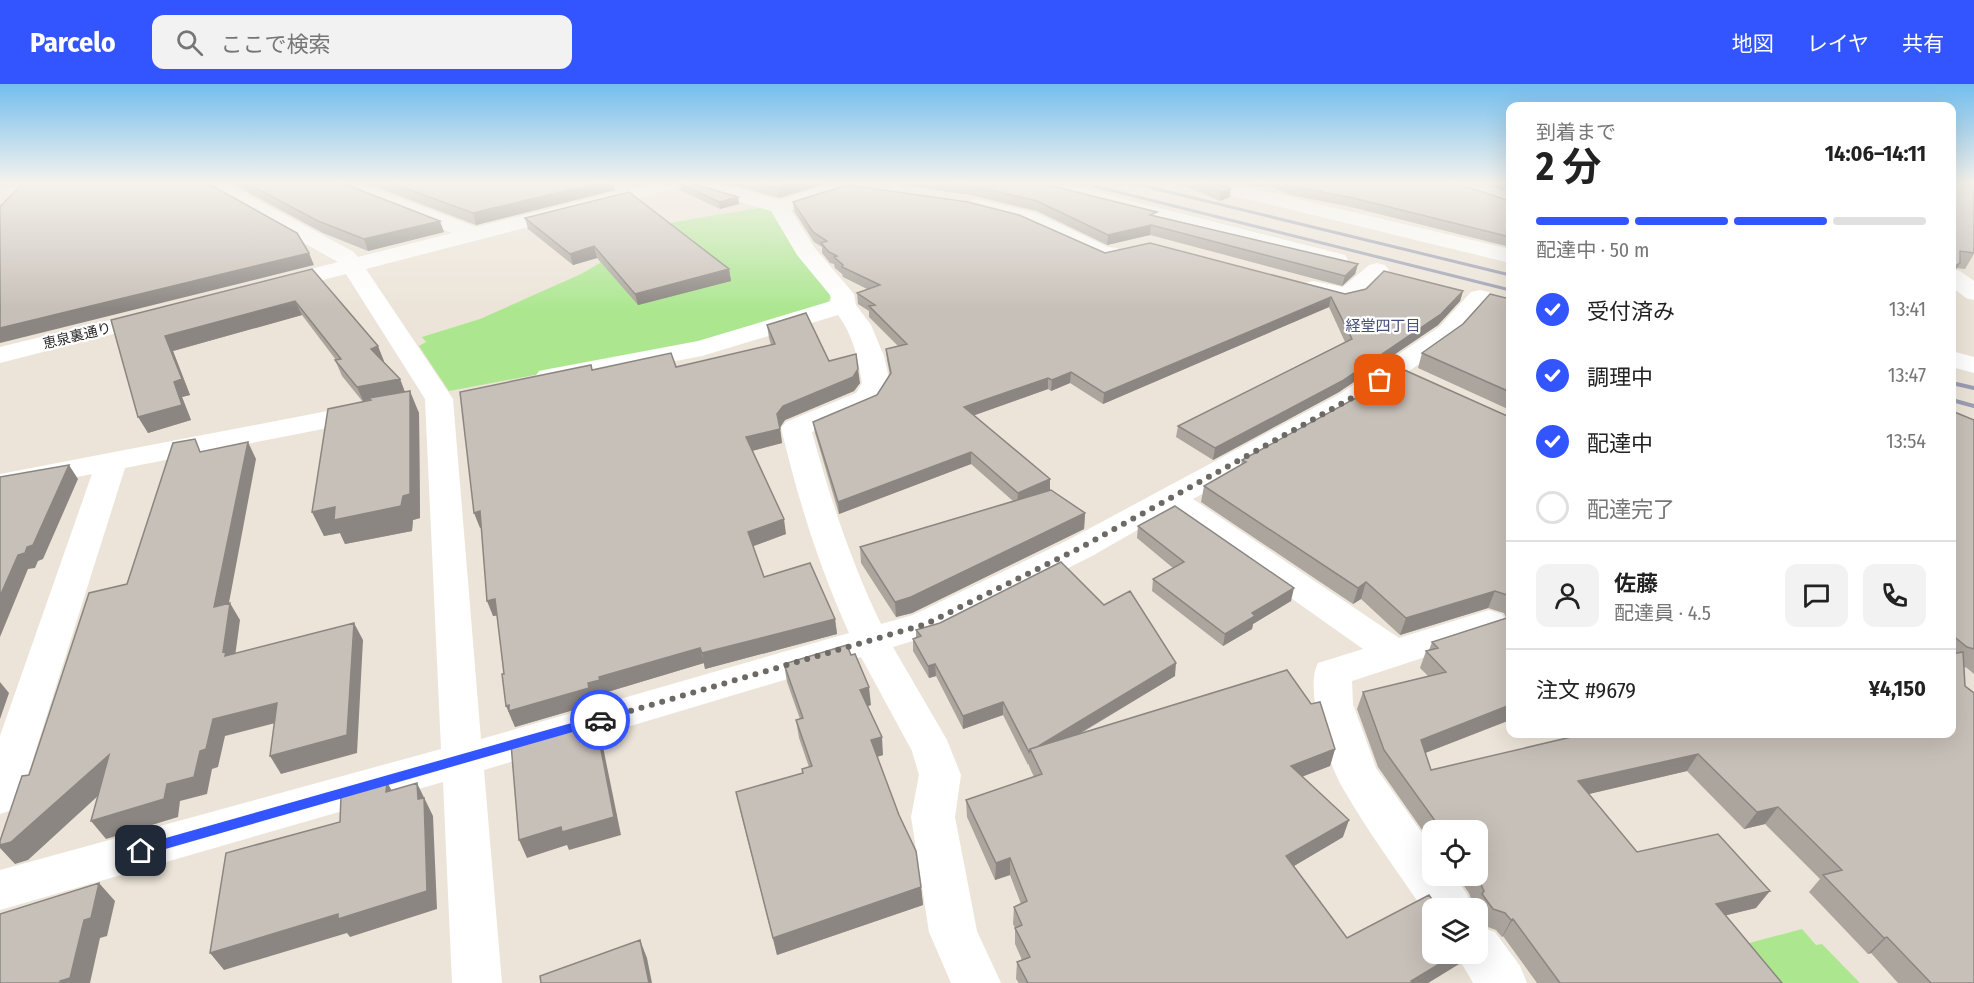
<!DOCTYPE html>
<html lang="ja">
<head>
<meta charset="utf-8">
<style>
	:root { --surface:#fff; --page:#f2f2f2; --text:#222; --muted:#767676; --line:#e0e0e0; --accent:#3255ff }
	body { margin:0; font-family:"Fira Sans Condensed","Noto Sans JP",sans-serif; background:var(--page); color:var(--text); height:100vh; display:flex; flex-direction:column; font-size:22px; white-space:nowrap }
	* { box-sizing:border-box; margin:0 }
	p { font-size:20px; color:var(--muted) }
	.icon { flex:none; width:33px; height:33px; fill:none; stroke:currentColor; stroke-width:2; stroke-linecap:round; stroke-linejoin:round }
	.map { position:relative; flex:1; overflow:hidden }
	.drawer { position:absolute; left:1506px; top:18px; width:450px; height:636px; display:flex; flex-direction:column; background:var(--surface); border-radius:12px; box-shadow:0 6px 24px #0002 }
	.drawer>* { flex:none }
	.tools { position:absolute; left:1422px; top:736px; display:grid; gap:12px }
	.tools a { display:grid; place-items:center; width:66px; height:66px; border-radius:12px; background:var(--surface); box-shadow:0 6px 24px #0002; font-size:30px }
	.pin { position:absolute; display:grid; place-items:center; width:51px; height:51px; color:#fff; margin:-26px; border-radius:12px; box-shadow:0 3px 9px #0006 }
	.courier { position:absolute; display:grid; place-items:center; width:60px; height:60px; margin:-30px; border:4px solid #3255ff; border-radius:50%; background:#fff; color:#222; box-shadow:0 2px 8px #0007 }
	.summary em { font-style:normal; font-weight:700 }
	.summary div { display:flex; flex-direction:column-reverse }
	.summary { display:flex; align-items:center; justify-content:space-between; height:102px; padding:0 30px }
	h1 { font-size:39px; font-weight:700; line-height:45px }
	.bar { display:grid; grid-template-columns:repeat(4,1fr); gap:9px 6px; align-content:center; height:72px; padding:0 30px }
	.bar i { height:8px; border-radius:4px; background:var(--line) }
	.bar .selected { background:var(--accent) }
	.bar p { grid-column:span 4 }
	.line { display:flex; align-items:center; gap:15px; padding:0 30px; border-top:2px solid var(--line) }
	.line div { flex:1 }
	.round { display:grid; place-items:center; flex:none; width:63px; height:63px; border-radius:12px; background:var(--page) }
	ol { padding:0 30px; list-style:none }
	li { display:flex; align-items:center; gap:18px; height:66px }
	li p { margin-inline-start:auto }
	li .icon { padding:6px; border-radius:50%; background:var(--accent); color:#fff; stroke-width:4 }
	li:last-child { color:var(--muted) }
	li i { width:33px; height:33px; border:3px solid var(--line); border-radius:50% }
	header { display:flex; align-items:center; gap:36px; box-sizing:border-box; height:84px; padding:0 30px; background:var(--accent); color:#fff }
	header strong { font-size:28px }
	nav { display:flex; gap:33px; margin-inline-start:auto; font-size:21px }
	.search { width:420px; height:54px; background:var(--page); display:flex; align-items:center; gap:15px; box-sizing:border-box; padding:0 21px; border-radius:12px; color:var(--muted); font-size:22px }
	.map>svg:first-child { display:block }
	.green { fill:#ace790 }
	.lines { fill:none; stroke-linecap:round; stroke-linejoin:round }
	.minor { fill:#fff; fill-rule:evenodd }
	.rail-far1 { stroke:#9b9eb4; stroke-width:3 }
	.rail { stroke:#9b9eb4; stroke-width:4 }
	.wall { fill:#aba59e }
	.shaded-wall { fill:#8b8681 }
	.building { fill:#c7c0b8; stroke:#8b8681; stroke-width:1.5 }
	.route { fill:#3255ff }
	.done { stroke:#6d6a66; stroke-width:6; stroke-dasharray:0 10.8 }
	.labels { text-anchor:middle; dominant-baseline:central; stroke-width:4.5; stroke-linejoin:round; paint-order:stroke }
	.far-street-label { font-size:14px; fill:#282828; stroke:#fff }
	.far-neighbourhood-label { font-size:15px; fill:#464f7b; stroke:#fff }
</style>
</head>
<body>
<header>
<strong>Parcelo</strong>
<div class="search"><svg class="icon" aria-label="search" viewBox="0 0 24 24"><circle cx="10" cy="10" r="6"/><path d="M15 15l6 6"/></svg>ここで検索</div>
<nav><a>地図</a><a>レイヤ</a><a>共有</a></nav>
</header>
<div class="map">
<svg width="1974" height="899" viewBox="0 0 1974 899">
	<rect width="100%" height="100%" fill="#ece4d8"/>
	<path class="green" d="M 764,123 L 776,130 L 832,212 L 825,222 L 683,263 L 449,307 L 419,262 L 426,258 L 422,253 L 480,235 L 581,190 L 669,139 Z
		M 1802,845 L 1816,861 L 1822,860 L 1860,899 L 1754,899 L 1727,865 Z"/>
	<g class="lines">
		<path class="minor" d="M 201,99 L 226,99 L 354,168 L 358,173 L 452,149 L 335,103 L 332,99 L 360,99 L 476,143 L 653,99 L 686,99 L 683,103 L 366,185 L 453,315 L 481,655 L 849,549 C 818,480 799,418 781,344 L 786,338 L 856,309 L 862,299 C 858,274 853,251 838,231 L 702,272 L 549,301 L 539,299 L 535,293 L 539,287 L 549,285 L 698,257 L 831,217 L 830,211 L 797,171 L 771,127 L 690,103 L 687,99 L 718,99 L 779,116 L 835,99 L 865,99 L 862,103 L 791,126 L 814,163 L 854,210 L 856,221 L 871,241 L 884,272 L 890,299 L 876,321 L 812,348 C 830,414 851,478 881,540 L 913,531 L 1068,456 L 1340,310 L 1439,243 L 1471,208 L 1480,206 L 1489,208 L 1492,213 L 1489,218 L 1457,253 L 1360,322 L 1193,415 L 1399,554 L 1489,526 L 1502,530 L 1507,539 L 1502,548 L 1352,597 L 1353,620 L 1376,684 L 1432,763 L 1432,792 L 1454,792 L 1467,810 L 1473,825 L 1432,825 L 1432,839 C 1402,793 1368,749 1341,701 C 1327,675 1304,605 1318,579 L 1363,565 L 1169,428 L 1092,472 L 939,549 L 893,563 L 947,656 L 961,691 L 955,733 L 977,847 L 1001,899 L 951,899 L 929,848 L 911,733 L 919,691 L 912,667 L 861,573 L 484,686 L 502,899 L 452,899 L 443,698 L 0,826 L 0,786 L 441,665 L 425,315 L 346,190 L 272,209 L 264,207 L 260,202 L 264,197 L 338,178 L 204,103 Z
			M 1028,99 L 1061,99 L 1345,171 L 1348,176 L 1345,181 L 1337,183 L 1031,103 Z
			M 1195,99 L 1230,99 L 1510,165 L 1510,179 L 1198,103 Z
			M 976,115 L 1036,129 L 1108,163 L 1118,164 L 1121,169 L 1118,174 L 1105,177 L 1097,175 L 1020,139 L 969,125 L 966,121 L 969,117 Z
			M 1377,179 L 1385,181 L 1389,186 C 1364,222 1343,220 1305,209 L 1301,204 L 1305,199 L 1313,197 L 1343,203 L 1369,181 Z
			M 1952,185 L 1960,187 L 1974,197 L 1974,216 L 1966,214 L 1952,203 Z
			M 155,225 L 164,227 L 167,232 L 164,237 L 0,279 L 0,263 Z
			M 1952,267 L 1974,273 L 1974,289 L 1952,283 Z
			M 369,319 L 379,322 L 383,328 L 379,334 L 125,384 L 21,713 L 15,725 L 0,730 L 0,652 L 92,390 L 0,408 L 0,390 Z
			M 1478,842 L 1495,848 L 1520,882 L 1527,899 L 1473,899 L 1456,870 L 1478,870 Z"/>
		<path class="rail-far1" d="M 1082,99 L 1510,206
			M 1132,99 L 1510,191"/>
		<path class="rail" d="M 1952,299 L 1974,304
			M 1952,316 L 1974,322"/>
	</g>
	<path class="wall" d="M 231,99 L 342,99 L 444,148 L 368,167 L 323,149 Z
		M 366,99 L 613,99 L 615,106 L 476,141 Z
		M 679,99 L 739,120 L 720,125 L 680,106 Z
		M 726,99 L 828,99 L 779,114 Z
		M 882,99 L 1040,99 L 1157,132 L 1358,180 L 1355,190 L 1342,202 L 1150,151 L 1107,161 L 1037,127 L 970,111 Z
		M 1178,99 L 1209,99 L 1231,104 L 1230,113 L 1220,117 Z
		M 1239,99 L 1455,99 L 1510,117 L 1510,163 L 1351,123 L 1291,111 L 1266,101 L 1258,103 Z
		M 1480,99 L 1510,99 L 1510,109 Z
		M 1952,99 L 1974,169 L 1974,170 L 1965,185 L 1956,184 L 1952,192 Z
		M 793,118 L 1105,169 L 1345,210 L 1463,207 L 1460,217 L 1438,241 L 1339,308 L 1213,376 L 1176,353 L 1178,342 L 1345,258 L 1329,223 L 1103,320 L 1070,299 L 1051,307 L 1048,305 L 974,331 L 1050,406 L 1085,429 L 1084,445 L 912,529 L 896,533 L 861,479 L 860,463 L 1013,417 L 971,380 L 839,430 L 815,349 L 813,338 L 877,311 L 890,291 L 887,276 L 886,265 L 898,262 L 869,233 L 869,227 L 858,220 L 857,209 L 867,205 L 843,193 L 842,190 L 835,184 L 834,180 L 830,179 L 822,169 L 822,163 L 814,158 L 794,127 Z
		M 525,134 L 729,185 L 731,197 L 638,221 L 597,174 L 573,181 L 528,145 Z
		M 312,185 L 383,278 L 400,295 L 405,308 L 419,329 L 420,434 L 413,436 L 412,447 L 345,460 L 340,449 L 324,452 L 312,428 L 363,318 L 342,292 L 335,276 L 336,276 L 302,231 L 173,267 L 190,311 L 182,313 L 191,336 L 148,349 L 111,236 Z
		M 1510,215 L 1510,326 L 1418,284 L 1422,269 Z
		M 767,241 L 829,277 L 860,299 L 854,307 L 785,336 L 780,343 L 782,359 L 752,367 L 786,450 L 753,462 L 764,493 L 835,535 L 837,550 L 705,585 L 704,579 L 604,609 L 605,612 L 593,615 L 594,620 L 515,643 L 513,637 L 512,637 L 504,590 L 497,531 L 493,532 L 481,443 L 480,444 L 592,286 L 676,283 L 771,261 L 769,254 Z
		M 1952,327 L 1974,336 L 1974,590 L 1967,584 L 1964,583 L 1974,899 L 1898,899 L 1871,869 L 1868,870 L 1809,808 L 1820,795 L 1765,740 L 1744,745 L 1687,687 L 1588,710 L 1637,768 L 1756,824 L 1726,831 L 1782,899 L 1537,899 L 1503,852 L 1502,853 L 1496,846 L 1485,842 L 1478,832 L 1478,825 L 1475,825 L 1469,809 L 1457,792 L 1478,792 L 1478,747 L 1432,747 L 1432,760 L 1378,683 L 1357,625 L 1363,608 L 1428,592 L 1420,584 L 1426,567 L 1429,566 L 1432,558 L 1506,534 L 1504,529 L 1488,524 L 1400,551 L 1361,515 L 1353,520 L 1201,418 L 1204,402 L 1241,381 L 1242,376 L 1505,331 L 1510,333 L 1510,636 L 1425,669 L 1431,686 L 1952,650 Z
		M 1138,442 L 1291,517 L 1253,540 L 1252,545 L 1223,562 L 1152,507 L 1153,495 L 1173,484 L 1137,454 Z
		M 916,546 L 1175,592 L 1078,651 L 1335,665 L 1330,682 L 1302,692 L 1343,753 L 1294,782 L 1347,854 L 1459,880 L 1428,899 L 1019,899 L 1016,895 L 1017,878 L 1022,876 L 1015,860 L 1015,844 L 1013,840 L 1014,823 L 1021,820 L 1010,791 L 995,796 L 967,733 L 966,716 L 1034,693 L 1029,682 L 1029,680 L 1028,681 L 1003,631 L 963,645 L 936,592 L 929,594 L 913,567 L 913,555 L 916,554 Z
		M 784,580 L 871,621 L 868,622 L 883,671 L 877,673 L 921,803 L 923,821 L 777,871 L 740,726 L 803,689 L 802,685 L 809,683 L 799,654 L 796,636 L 800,635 L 787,598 Z"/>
	<path class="shaded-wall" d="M 598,99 L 613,99 L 615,106 L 476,141 L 473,129 Z
		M 796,99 L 828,99 L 779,114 L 778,104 Z
		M 1259,99 L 1266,99 L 1266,101 L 1258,103 Z
		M 1231,104 L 1230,113 L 1220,117 L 1221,108 Z
		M 738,113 L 739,120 L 720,125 L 719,118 Z
		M 440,137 L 444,148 L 368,167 L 364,155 Z
		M 1151,141 L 1150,151 L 1107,161 L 1108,151 Z
		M 594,162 L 597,174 L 573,181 L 570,170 Z
		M 309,169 L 314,181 L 0,259 L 0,244 Z
		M 1960,179 L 1952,192 L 1952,184 Z
		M 1358,180 L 1355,190 L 1342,202 L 1345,192 Z
		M 729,185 L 731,197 L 638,221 L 635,210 Z
		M 1463,207 L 1460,217 L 1438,241 L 1339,308 L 1213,376 L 1215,364 Z
		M 1331,213 L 1329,223 L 1103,320 L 1104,309 Z
		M 295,217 L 302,231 L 173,267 L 190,311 L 182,313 L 191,336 L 148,349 L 138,333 L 174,298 L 165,252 Z
		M 378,262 L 384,277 L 377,280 L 371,265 Z
		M 858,285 L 860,299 L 854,307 L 785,336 L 779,345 L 777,330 L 783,322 Z
		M 1071,288 L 1070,299 L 1051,307 L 1052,296 Z
		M 1048,294 L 1048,305 L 964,335 L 964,323 Z
		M 400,295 L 406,311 L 369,314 L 370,318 L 364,319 L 357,303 Z
		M 410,307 L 419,329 L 420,434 L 413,436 L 412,447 L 345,460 L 340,449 L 324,452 L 312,428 L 335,423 Z
		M 780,345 L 782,359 L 748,368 L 746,353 Z
		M 248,358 L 256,375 L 225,540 L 214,523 Z
		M 971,368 L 971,380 L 839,430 L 838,418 Z
		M 69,381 L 78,395 L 43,475 L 38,477 L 35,484 L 28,485 L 0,553 L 0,512 L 18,471 L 27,463 Z
		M 1050,395 L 1050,407 L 1017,421 L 1018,409 Z
		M 480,427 L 485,442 L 480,444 L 474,429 Z
		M 1085,429 L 1084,445 L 912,529 L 896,533 L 895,518 Z
		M 784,435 L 786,450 L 751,463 L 748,448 Z
		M 1366,498 L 1361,515 L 1353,520 L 1358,504 Z
		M 1294,504 L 1291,517 L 1253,540 L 1252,545 L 1223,562 L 1225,550 L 1252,529 Z
		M 1495,507 L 1488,524 L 1400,551 L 1406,534 Z
		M 495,515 L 501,531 L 493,532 L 487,517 Z
		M 230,519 L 240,536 L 234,580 L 223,568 Z
		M 835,535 L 837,550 L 705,585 L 702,569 Z
		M 354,539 L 363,556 L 357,669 L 281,690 L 270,672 Z
		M 700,564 L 704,579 L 604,609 L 605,612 L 593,615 L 594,620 L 515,643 L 506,622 L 588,599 L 599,593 Z
		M 1176,579 L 1175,592 L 1035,676 L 1030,667 Z
		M 935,580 L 936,592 L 929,594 L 928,582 Z
		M 0,598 L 9,609 L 0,635 Z
		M 869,603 L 871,621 L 862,624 L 860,606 Z
		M 1003,618 L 1003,631 L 963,645 L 963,632 Z
		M 277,619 L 287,636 L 225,652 L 218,683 L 212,685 L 207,710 L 180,717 L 178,733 L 106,755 L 91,737 L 200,667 L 213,635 Z
		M 1510,621 L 1510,636 L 1415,673 L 1421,656 Z
		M 595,635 L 601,653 L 621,751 L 569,766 L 567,761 L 527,774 L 519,756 Z
		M 882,653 L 883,671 L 873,674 L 871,656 Z
		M 1335,665 L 1330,682 L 1286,699 L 1291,682 Z
		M 1698,670 L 1687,687 L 1568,715 L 1578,697 Z
		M 109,671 L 123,689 L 28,776 L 15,780 L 0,764 L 0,761 Z
		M 387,698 L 397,716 L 386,708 Z
		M 417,699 L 433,732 L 437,825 L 350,853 L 347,849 L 224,886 L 210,869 L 338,830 L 418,715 Z
		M 1778,723 L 1765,740 L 1744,745 L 1757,728 Z
		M 1349,736 L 1343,753 L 1282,789 L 1286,772 Z
		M 1010,774 L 1010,791 L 995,796 L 996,779 Z
		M 99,799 L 115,817 L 107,852 L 100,854 L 90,899 L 60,899 L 84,836 Z
		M 921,803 L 923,821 L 777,871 L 773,854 Z
		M 1770,807 L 1756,824 L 1703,837 L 1716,820 Z
		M 1513,835 L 1503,852 L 1502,853 L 1511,836 Z
		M 1887,853 L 1871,869 L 1868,870 L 1884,854 Z
		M 640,856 L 647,874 L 652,899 L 649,899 Z
		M 1456,870 L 1464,870 L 1459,880 L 1428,899 L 1411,899 L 1411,897 Z"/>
	<path class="building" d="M 23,99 L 207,99 L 297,149 L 309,169 L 0,244 L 0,122 L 2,121 Z
		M 246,99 L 342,99 L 440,137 L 364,155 L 318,137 Z
		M 391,99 L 598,99 L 473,129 Z
		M 679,99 L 690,99 L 738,113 L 719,118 Z
		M 758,99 L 796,99 L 778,104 Z
		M 951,99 L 1040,99 L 1157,128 L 1150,131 L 1358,180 L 1345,192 L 1151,141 L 1108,151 L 1037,117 L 969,101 Z
		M 1200,99 L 1209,99 L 1231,104 L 1221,108 Z
		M 1284,99 L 1455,99 L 1510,117 L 1510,153 L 1353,114 L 1292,102 Z
		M 1952,99 L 1974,99 L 1974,169 L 1960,167 L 1960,179 L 1952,184 Z
		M 847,101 L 968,118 L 1019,131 L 1105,169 L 1150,159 L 1345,210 L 1366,205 L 1384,187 L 1463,207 L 1441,230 L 1342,297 L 1215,364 L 1178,342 L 1352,255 L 1331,213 L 1104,309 L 1071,288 L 1052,296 L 1048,294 L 964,323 L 1050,395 L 1018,409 L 971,368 L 838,418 L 813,338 L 877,311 L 891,289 L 886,265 L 907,260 L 869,222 L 875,221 L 857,209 L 880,201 L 842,183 L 843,181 L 834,173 L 837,172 L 829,168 L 821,159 L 827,157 L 813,148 L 793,118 Z
		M 629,108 L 729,185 L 635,210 L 594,162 L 570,170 L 525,134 Z
		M 312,185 L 378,262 L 371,265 L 400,295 L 357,303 L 335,276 L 341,275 L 295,217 L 165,252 L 182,295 L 174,298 L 182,321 L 138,333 L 111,236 Z
		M 1490,210 L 1510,215 L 1510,308 L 1422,269 L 1463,240 Z
		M 806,229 L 829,277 L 856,270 L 858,285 L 853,293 L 783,322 L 777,330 L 780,345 L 746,353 L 784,435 L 748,448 L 764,493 L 810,479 L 835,535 L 702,569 L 700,564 L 599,593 L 600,596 L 588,599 L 589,604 L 509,627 L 509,621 L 506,622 L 502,590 L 504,590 L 495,515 L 487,517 L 480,427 L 474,429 L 460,308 L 591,281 L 592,286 L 671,269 L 676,283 L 775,260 L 767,241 Z
		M 1400,284 L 1505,331 L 1510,333 L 1510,512 L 1495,507 L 1406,534 L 1366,498 L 1358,504 L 1204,402 L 1246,378 L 1242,376 L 1365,309 Z
		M 410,307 L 410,410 L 403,412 L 401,422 L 334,436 L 335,423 L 312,428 L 328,325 L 371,316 L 369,314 Z
		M 1952,327 L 1974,336 L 1974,565 L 1967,563 L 1952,551 Z
		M 195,355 L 200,368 L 248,358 L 214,523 L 230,519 L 223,568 L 226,567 L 225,572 L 354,539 L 347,651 L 270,672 L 277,619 L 213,635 L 206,665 L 200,667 L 194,693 L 167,700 L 164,715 L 91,737 L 109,671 L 11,758 L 0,761 L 0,757 L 22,692 L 29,691 L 89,509 L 127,500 L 173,359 Z
		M 69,381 L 33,461 L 27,463 L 25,469 L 18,471 L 0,512 L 0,393 Z
		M 1051,406 L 1085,429 L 911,513 L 895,518 L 860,463 Z
		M 1175,422 L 1294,504 L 1252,529 L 1255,532 L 1225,550 L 1153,495 L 1184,478 L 1138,442 Z
		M 1061,478 L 1104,521 L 1130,507 L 1176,579 L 1037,663 L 1030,665 L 1029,668 L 1003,618 L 963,632 L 935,580 L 928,582 L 913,555 L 921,552 L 916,546 L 940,539 Z
		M 1510,532 L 1510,621 L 1421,656 L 1431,686 L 1584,650 L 1952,650 L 1952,570 L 1963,568 L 1965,602 L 1974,609 L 1974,899 L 1931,899 L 1887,853 L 1884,854 L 1823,791 L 1842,786 L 1778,723 L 1757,728 L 1698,670 L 1578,697 L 1637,768 L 1718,750 L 1770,807 L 1716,820 L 1782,899 L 1560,899 L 1513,835 L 1511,836 L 1505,829 L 1493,825 L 1482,810 L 1484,807 L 1477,792 L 1478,747 L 1441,747 L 1441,745 L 1384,666 L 1363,608 L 1446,588 L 1426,567 L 1438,564 L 1432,558 L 1510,533 Z
		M 847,561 L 851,571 L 855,570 L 869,603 L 860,606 L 882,653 L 871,656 L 899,731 L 916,767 L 921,803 L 773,854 L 736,708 L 803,689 L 802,685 L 812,682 L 796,636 L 803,634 L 784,580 Z
		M 1287,586 L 1311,620 L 1320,618 L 1335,665 L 1291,682 L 1349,736 L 1286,772 L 1347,854 L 1429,811 L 1438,824 L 1442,822 L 1445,825 L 1432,825 L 1432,870 L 1456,870 L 1411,897 L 1412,899 L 1028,899 L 1017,878 L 1030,873 L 1015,844 L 1022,841 L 1014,823 L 1027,817 L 1010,774 L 996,779 L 966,716 L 1042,690 L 1030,665 Z
		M 595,635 L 614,733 L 562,748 L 561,743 L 519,756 L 511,660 Z
		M 387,698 L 386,708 L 417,699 L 418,715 L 424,714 L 427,807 L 338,835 L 338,830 L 210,869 L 226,769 L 340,738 L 341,712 Z
		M 99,799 L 91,834 L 84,836 L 70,894 L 60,897 L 60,899 L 0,899 L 0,830 Z
		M 640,856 L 649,899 L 541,899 L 540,892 Z"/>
	<linearGradient id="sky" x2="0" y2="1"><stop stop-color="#73beee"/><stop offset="0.44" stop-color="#f6f3ed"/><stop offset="1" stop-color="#f6f3ed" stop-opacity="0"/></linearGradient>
	<rect width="1974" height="225" fill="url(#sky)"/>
	<path class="route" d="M 600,631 L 604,633 L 604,639 L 141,772 L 134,767 L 141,761 Z"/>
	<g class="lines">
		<path class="done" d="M 600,636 L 926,540 L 1080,464 L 1350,315 L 1380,296"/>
	</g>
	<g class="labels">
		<g class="far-street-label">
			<text transform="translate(77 252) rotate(-14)">恵泉裏通り</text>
		</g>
		<g class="far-neighbourhood-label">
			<text x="1383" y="242">経堂四丁目</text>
		</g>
	</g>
</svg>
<div class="tools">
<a><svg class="icon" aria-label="locate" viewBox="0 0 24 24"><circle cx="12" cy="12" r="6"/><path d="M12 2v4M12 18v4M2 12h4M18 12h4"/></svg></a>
<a><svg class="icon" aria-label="layers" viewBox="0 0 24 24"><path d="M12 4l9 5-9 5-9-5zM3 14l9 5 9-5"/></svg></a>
</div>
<div class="pin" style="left:1380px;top:296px;background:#ea580c"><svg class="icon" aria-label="bag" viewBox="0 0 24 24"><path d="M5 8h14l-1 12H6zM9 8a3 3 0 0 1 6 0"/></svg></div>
<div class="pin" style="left:141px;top:767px;background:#1f2937"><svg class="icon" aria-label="home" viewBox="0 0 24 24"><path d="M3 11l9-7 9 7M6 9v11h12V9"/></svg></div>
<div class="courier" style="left:600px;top:636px"><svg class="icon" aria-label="car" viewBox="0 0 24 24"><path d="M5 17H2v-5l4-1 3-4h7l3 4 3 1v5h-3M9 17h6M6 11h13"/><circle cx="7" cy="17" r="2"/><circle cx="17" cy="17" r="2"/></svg></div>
<section class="drawer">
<div class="summary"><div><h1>2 分</h1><p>到着まで</p></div><em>14:06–14:11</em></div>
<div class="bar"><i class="selected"></i><i class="selected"></i><i class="selected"></i><i></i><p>配達中 · 50 m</p></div>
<ol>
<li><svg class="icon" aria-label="check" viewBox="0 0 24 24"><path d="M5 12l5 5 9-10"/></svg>受付済み<p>13:41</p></li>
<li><svg class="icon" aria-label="check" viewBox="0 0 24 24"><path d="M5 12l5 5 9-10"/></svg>調理中<p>13:47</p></li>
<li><svg class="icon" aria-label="check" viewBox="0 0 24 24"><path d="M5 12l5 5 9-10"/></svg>配達中<p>13:54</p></li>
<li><i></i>配達完了</li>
</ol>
<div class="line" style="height:108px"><a class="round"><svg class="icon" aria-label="person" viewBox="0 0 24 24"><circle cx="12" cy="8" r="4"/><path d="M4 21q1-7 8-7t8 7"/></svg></a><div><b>佐藤</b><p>配達員 · 4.5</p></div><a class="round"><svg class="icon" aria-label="chat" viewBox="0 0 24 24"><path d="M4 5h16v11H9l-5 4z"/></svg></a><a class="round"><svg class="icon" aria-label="phone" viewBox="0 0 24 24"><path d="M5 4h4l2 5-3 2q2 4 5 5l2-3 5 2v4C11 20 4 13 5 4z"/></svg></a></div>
<div class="line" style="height:78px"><div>注文 #9679</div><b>¥4,150</b></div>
</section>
</div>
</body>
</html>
